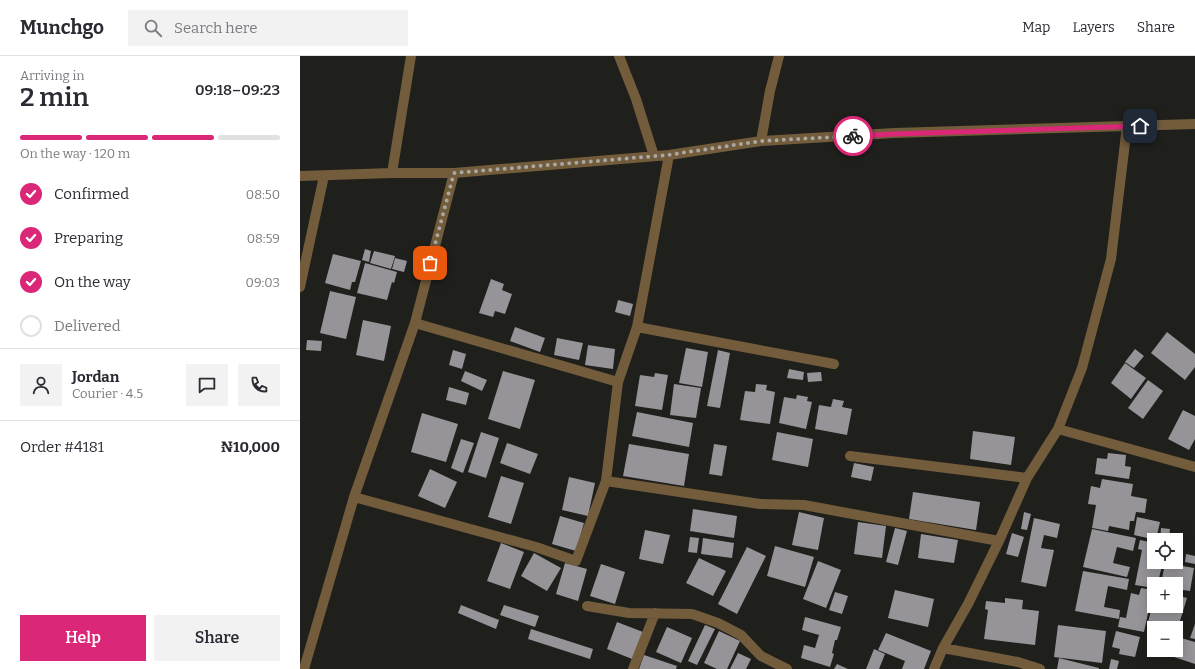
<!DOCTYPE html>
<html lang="en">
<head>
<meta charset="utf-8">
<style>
	:root { --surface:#fff; --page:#f2f2f3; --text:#2b2b33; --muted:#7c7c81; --line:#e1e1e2; --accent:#db2777 }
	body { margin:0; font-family:Bitter,serif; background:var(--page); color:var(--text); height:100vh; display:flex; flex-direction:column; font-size:15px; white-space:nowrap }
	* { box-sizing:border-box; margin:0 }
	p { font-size:13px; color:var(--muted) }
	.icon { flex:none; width:22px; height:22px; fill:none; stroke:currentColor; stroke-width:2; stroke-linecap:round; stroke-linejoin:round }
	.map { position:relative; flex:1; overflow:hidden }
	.details { display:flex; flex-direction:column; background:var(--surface); width:300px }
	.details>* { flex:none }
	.buttons { position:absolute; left:847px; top:477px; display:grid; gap:8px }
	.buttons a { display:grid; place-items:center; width:36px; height:36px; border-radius:0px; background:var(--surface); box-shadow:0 2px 10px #0003; font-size:20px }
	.pin { position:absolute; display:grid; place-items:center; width:34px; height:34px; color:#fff; margin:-17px; border-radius:8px; box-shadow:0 2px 6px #0006 }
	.courier { position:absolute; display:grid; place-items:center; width:40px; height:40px; margin:-20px; border:3px solid #db2777; border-radius:50%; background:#fff; color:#222; box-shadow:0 1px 5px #0007 }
	.headline em { font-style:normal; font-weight:600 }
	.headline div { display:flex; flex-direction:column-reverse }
	.headline { display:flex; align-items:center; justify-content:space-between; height:68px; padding:0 20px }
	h1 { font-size:26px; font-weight:600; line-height:30px }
	.bar { display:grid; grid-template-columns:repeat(4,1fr); gap:6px 4px; align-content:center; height:48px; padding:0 20px }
	.bar i { height:5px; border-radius:3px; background:var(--line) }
	.bar .active { background:var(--accent) }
	.bar p { grid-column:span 4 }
	.line { display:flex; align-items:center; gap:10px; padding:0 20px; border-top:1px solid var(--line) }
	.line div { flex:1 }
	.round { display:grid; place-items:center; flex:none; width:42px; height:42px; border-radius:0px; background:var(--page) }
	ol { padding:0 20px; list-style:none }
	li { display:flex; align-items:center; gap:12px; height:44px }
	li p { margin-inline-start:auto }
	li .icon { padding:4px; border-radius:50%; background:var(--accent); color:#fff; stroke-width:4 }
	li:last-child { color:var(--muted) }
	li i { width:22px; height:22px; border:2px solid var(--line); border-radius:50% }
	.button { display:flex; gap:8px; margin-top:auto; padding:8px 20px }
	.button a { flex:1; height:46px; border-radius:0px; background:var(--accent); color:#fff; font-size:16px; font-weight:600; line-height:46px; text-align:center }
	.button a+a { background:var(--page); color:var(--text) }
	header { display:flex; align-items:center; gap:24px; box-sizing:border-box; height:56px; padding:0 20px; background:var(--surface); border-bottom:1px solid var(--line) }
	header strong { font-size:19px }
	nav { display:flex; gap:22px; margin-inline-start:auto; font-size:14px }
	.search { width:280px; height:36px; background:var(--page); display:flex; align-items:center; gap:10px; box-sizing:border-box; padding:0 14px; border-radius:0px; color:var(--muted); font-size:15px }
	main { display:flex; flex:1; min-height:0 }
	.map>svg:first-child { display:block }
	.building { fill:#969498 }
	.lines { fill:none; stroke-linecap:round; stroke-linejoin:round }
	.minor { stroke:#725c3b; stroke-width:10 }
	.done { stroke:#a8a8a5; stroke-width:4; stroke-dasharray:0 7.2 }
	.route { stroke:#db2777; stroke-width:5 }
</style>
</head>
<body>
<header>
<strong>Munchgo</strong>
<div class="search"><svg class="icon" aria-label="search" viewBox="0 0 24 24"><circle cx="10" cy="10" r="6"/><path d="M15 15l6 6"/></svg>Search here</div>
<nav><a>Map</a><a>Layers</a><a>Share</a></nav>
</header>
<main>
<section class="details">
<div class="headline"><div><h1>2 min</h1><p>Arriving in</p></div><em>09:18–09:23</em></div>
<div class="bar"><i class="active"></i><i class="active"></i><i class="active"></i><i></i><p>On the way · 120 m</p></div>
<ol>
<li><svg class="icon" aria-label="check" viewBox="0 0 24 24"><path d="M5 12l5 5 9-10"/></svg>Confirmed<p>08:50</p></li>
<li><svg class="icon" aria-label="check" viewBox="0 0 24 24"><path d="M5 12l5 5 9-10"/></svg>Preparing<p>08:59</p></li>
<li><svg class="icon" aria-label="check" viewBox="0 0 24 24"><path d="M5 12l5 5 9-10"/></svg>On the way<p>09:03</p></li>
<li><i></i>Delivered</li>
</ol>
<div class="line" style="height:72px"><a class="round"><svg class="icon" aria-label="person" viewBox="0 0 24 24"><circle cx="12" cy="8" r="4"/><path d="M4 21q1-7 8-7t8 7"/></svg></a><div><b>Jordan</b><p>Courier · 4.5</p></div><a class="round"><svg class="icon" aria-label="chat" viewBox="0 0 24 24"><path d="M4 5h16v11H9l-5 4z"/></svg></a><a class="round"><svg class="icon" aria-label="phone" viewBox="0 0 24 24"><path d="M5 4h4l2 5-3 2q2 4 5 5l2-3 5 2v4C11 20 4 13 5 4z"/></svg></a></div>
<div class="line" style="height:52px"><div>Order #4181</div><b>₦10,000</b></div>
<div class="button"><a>Help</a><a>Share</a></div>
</section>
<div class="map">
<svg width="895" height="613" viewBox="0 0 895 613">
	<rect width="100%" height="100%" fill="#1f1f1b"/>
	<path class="building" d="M 65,193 L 71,195 L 69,206 L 62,204 Z
		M 74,195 L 95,200 L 91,213 L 70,207 Z
		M 33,198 L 61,205 L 55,226 L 52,226 L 50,234 L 25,227 Z
		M 95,202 L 107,205 L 104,216 L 92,213 Z
		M 65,207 L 97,216 L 94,227 L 92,226 L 87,244 L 57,237 Z
		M 191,223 L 204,228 L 202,234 L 212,238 L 205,258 L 195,255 L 193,261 L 179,257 Z
		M 30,235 L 56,241 L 46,283 L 20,277 Z
		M 318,244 L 333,248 L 330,260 L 315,256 Z
		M 63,264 L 91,270 L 84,305 L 56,299 Z
		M 215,271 L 245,282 L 240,296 L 210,285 Z
		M 867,276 L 895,298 L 895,311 L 885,324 L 851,297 Z
		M 257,282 L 283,287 L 279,304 L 254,299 Z
		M 7,284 L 22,285 L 21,295 L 6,294 Z
		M 288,289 L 315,293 L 313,313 L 285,309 Z
		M 386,292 L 408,296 L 402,331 L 379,327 Z
		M 835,293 L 844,300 L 834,312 L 825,306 Z
		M 153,294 L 166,298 L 162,313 L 149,309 Z
		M 418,294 L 430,297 L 420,352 L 407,350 Z
		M 825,307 L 846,322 L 831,343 L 811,327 Z
		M 489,313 L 504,316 L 503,324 L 487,322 Z
		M 165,315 L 187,324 L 182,335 L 161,325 Z
		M 203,315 L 235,324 L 220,373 L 188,363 Z
		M 521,316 L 522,325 L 508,326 L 507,317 Z
		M 355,317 L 368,319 L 362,354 L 335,350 L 340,319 L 354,321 Z
		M 848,324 L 863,335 L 843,363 L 828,352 Z
		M 374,328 L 401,332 L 396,362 L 370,359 Z
		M 456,328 L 467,329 L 466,334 L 475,336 L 470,368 L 440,364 L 445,335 L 455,336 Z
		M 149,331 L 169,337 L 166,349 L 146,344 Z
		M 497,339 L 508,341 L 507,345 L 512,346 L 506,373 L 479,367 L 484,341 L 496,343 Z
		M 533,343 L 544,345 L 542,351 L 552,353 L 547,379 L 515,373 L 519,349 L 531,351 Z
		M 883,354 L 895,360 L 895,383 L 889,394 L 868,383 Z
		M 337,356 L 393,367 L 389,391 L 332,380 Z
		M 122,357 L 158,368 L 146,406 L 111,396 Z
		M 673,375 L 715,381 L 711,409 L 670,403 Z
		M 181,376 L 199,382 L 186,422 L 168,416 Z
		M 477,376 L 513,383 L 508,411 L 472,404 Z
		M 161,383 L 174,387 L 163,417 L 151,412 Z
		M 207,387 L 238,398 L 230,418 L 200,407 Z
		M 329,388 L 389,398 L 384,430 L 323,420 Z
		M 414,388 L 427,390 L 422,420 L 409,418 Z
		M 808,397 L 826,399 L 825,410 L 831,411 L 829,423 L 795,418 L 797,402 L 807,403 Z
		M 554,407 L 574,411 L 571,425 L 551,421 Z
		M 130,413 L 157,426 L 145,452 L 118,440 Z
		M 201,420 L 224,427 L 211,468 L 188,461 Z
		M 269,421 L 295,427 L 288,460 L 262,454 Z
		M 802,423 L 833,428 L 831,440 L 847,443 L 845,457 L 836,456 L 834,465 L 830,465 L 829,474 L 809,470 L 808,475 L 792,472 L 796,449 L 788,448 L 791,430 L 800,432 Z
		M 613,436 L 680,446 L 676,474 L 609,463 Z
		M 393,453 L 437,460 L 434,482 L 390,475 Z
		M 499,456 L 524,462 L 518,494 L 492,489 Z
		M 724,456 L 731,458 L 727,474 L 721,473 Z
		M 260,460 L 284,467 L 276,495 L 252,488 Z
		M 837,461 L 860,466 L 856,484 L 834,479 Z
		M 734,462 L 760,468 L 757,482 L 744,479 L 741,492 L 754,494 L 746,531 L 721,526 Z
		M 558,466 L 586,470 L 582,502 L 554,498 Z
		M 595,472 L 607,475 L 598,509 L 586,506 Z
		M 861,472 L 870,473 L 869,484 L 860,484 Z
		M 792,473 L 836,482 L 833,495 L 817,491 L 813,507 L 830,511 L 827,521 L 783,511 Z
		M 345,474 L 370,479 L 363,508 L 339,503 Z
		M 712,477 L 724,481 L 718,501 L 706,498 Z
		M 621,478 L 658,484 L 654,507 L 618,502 Z
		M 390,481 L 399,482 L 397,497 L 388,496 Z
		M 403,482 L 434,487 L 432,502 L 401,498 Z
		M 840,484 L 854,487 L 854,506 L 863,506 L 858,526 L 850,524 L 848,531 L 835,529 L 842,494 L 838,493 Z
		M 201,487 L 224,496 L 210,533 L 187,525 Z
		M 475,490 L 514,501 L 505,531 L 467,520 Z
		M 447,491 L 466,500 L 437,558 L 418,548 Z
		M 234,497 L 261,512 L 247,535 L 221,520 Z
		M 886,498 L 895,500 L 895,508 L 885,506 Z
		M 399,502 L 426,515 L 413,540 L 386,527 Z
		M 518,505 L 541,514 L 526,552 L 503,543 Z
		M 265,507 L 287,513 L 278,545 L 256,538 Z
		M 865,507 L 894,512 L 890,535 L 876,533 L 876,528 L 861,528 Z
		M 301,508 L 325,516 L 315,548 L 290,540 Z
		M 783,515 L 829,523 L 827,534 L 808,530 L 804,551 L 820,554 L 819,563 L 775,555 Z
		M 841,532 L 853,534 L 844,576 L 818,571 L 820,561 L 826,562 L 831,537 L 839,539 Z
		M 595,534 L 634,543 L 628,571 L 588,562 Z
		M 535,536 L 548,540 L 542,558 L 529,554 Z
		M 876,539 L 887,542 L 876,578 L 876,572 L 857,572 L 847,569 L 854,545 L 854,550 L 876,550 Z
		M 705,542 L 723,544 L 722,553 L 739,555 L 735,589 L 684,583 L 688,554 L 685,553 L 686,545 L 705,547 Z
		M 161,549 L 199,564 L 196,573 L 158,557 Z
		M 204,549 L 239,560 L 235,571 L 200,559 Z
		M 505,561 L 541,571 L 537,584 L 535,584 L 532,597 L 534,598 L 530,611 L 501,602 L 504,589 L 515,592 L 519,579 L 502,574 Z
		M 317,566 L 343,576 L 332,603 L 307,593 Z
		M 895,568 L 895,583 L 890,582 Z
		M 405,569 L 415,573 L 397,609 L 388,605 Z
		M 758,569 L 806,575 L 802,607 L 754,601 Z
		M 367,571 L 392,582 L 381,607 L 356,596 Z
		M 231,573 L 293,593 L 290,603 L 228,583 Z
		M 419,575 L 440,585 L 427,613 L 417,613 L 404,607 Z
		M 816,575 L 840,581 L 835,601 L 819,598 L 820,593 L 812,591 Z
		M 586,577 L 631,595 L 624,613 L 602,613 L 605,605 L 578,594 Z
		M 881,582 L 895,586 L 895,608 L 874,601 Z
		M 574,593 L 585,598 L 579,613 L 566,613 Z
		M 438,597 L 451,603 L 446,613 L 430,613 Z
		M 344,599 L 377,610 L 376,613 L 339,613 Z
		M 759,602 L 799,612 L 799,613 L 757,613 Z
		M 811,603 L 819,605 L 817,613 L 809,613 Z
		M 537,608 L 548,613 L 534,613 Z"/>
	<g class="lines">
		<path class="minor" d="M 319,0 L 336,43 L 354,100
			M 461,85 L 470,35 L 479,0
			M 92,117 L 111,0
			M 0,120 L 92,117 L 154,117 L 369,99 L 461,85 L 594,77 L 895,68
			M 0,231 L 24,120
			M 115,267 L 318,326
			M 337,271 L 534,308
			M 758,373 L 895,411
			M 550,400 L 727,422
			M 306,425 L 460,448 L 504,449 L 699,485
			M 54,441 L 236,491 L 276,505 L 306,425 L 318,326 L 337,271 L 369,99
			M 287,550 L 329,557 L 392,558 L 418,567 L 441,579 L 461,600 L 487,613
			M 643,592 L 718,606 L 740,613
			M 4,613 L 54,441 L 115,267 L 154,117
			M 333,613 L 355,557
			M 634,613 L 643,592 L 668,548 L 699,485 L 727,422 L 758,373 L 782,312 L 811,203 L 827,70"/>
	</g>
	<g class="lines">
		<path class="done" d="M 130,207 L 154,117 L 368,99 L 461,85 L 553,80"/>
		<path class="route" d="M 553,80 L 594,78 L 840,70"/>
	</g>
</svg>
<div class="buttons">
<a><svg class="icon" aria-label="locate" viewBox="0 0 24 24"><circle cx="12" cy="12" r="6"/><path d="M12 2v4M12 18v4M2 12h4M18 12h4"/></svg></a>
<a>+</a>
<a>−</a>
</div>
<div class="pin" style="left:130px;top:207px;background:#ea580c"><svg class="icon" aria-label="bag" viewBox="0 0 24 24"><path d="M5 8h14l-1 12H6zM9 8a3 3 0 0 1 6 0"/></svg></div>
<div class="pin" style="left:840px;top:70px;background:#1f2937"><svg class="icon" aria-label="home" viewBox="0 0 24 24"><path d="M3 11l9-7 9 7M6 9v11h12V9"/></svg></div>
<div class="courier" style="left:553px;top:80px"><svg class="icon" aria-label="bike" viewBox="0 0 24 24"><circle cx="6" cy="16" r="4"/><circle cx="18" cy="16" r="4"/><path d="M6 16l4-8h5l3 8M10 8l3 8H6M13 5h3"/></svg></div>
</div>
</main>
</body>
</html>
